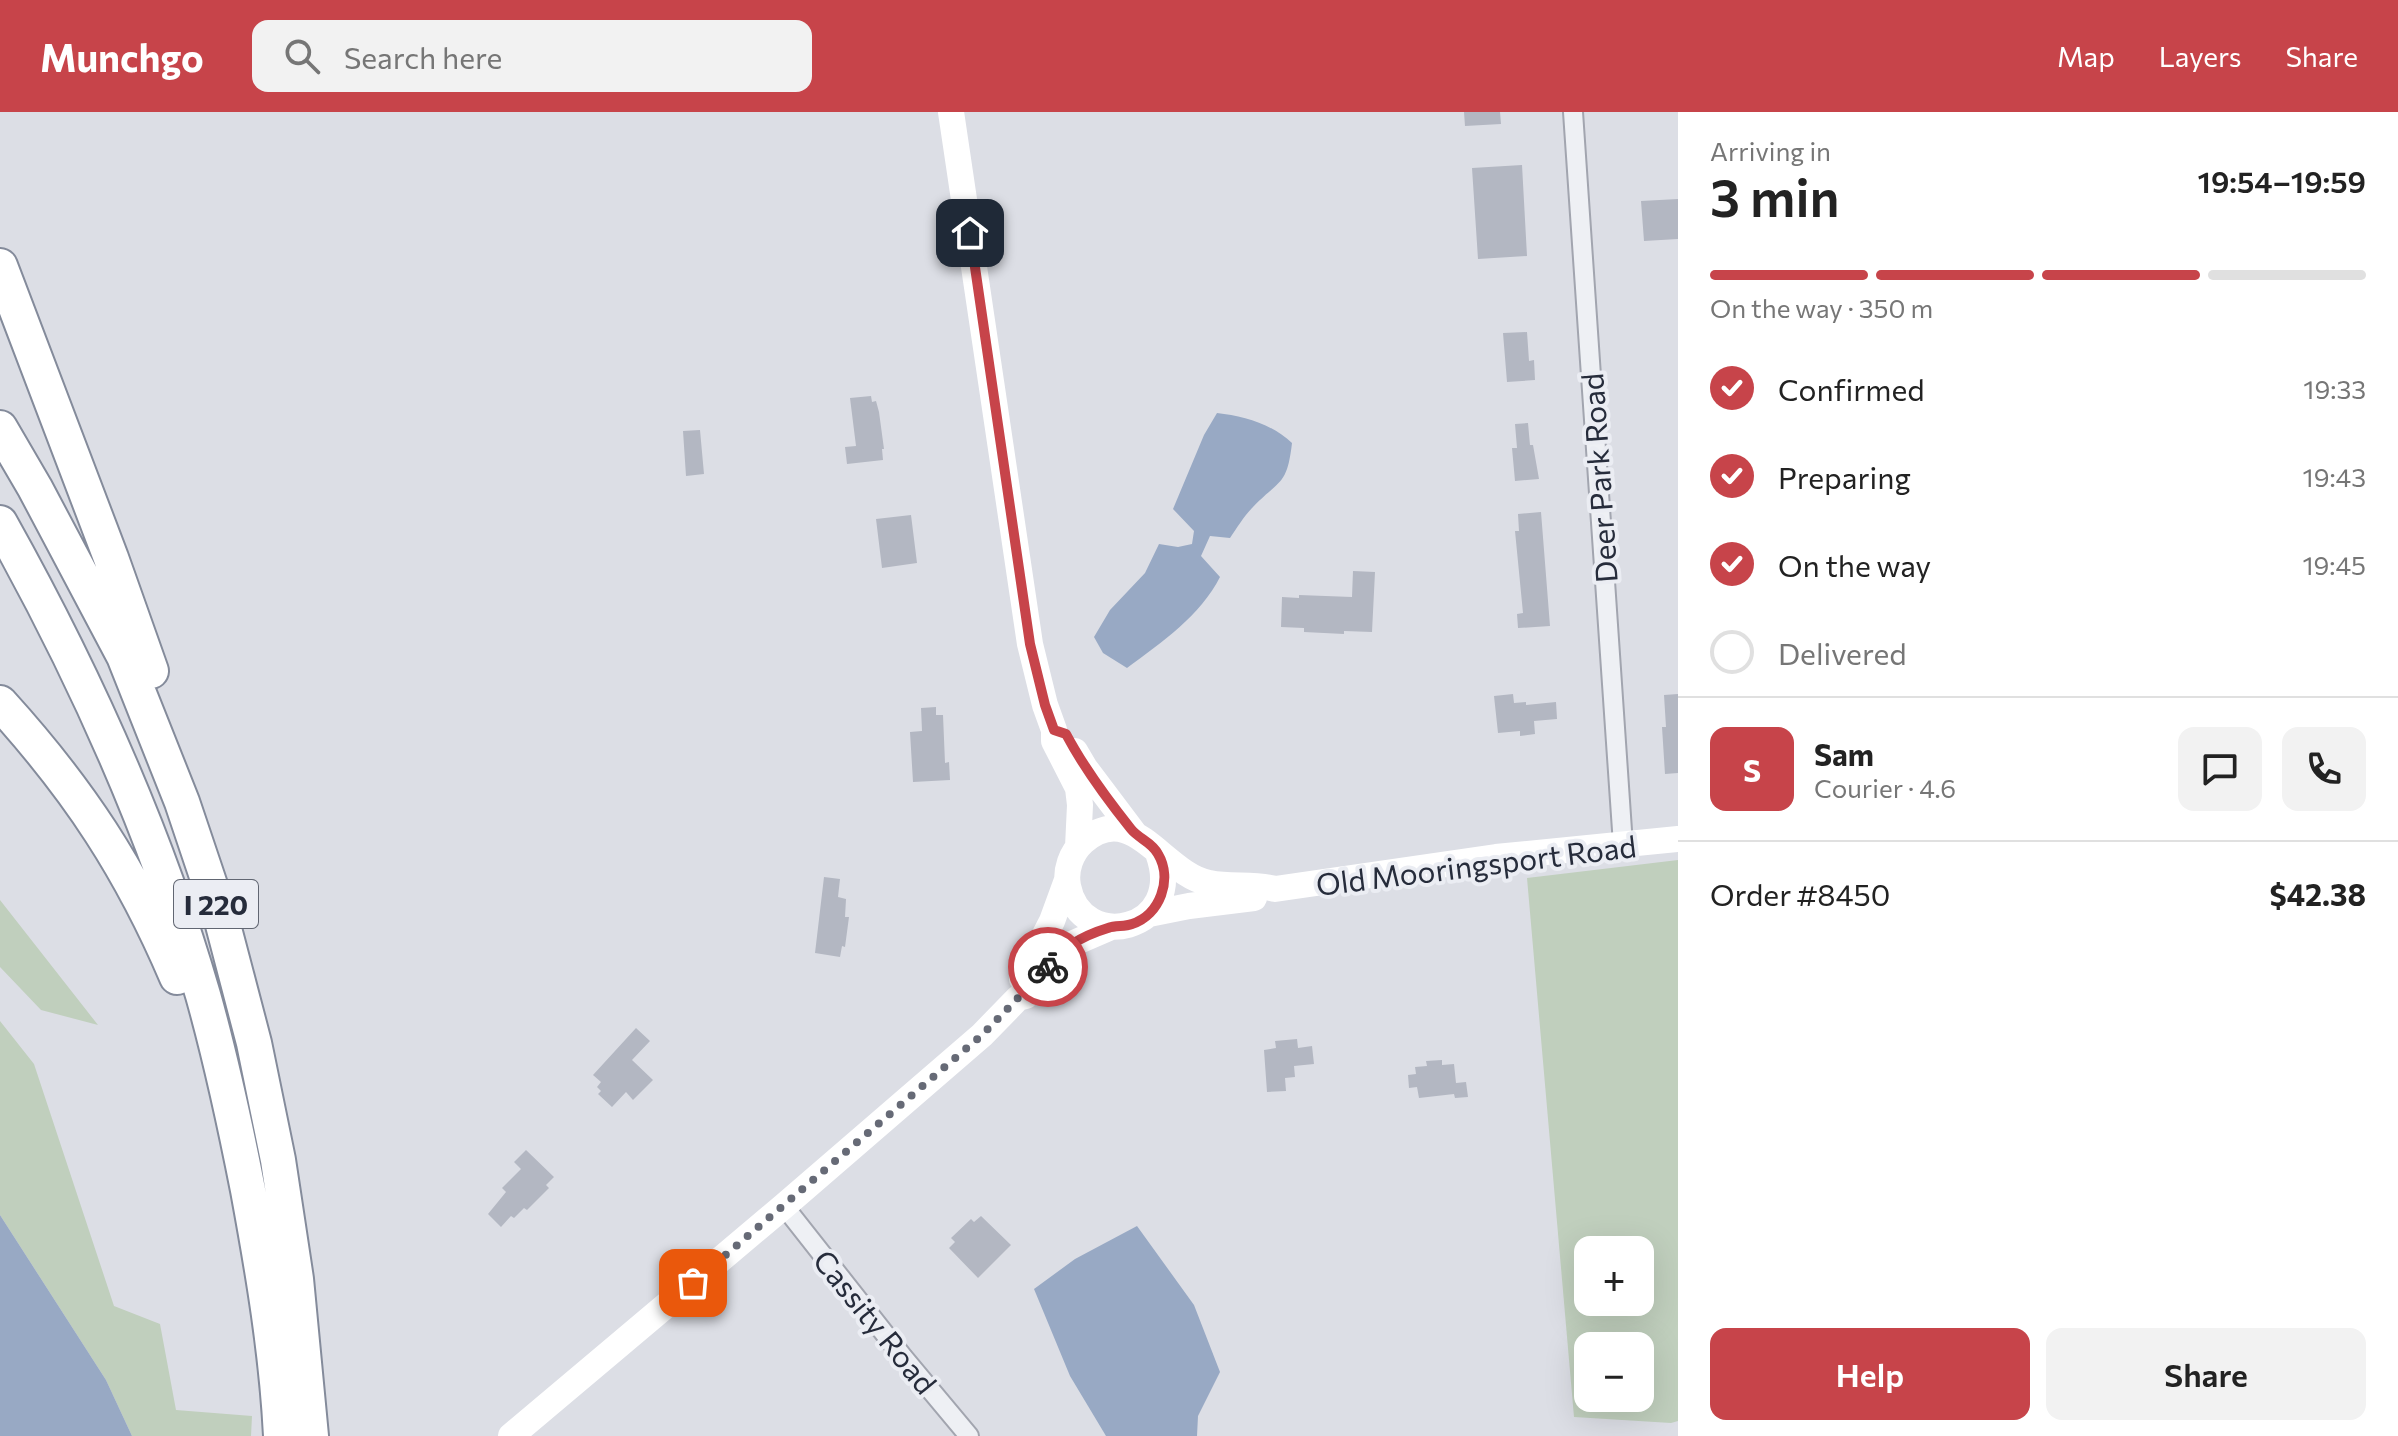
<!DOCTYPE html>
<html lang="en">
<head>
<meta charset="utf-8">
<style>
	:root { --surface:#fff; --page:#f2f2f2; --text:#222; --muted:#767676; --line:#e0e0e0; --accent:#c7444a }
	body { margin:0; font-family:Commissioner,sans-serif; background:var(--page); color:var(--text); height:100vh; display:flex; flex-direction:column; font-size:30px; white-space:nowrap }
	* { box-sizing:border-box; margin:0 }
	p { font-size:26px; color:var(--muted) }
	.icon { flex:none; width:44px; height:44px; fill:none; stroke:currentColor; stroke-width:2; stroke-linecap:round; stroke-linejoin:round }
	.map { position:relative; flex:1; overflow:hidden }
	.side { display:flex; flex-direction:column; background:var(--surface); width:720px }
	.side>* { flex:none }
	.controls { position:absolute; left:1574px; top:1124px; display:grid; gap:16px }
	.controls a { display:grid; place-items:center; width:80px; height:80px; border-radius:16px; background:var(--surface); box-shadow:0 8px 32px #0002; font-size:40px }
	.pin { position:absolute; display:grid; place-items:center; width:68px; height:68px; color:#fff; margin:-34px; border-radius:16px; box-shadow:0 4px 12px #0006 }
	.courier { position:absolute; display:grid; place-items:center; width:80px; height:80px; margin:-40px; border:6px solid #c7444a; border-radius:50%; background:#fff; color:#222; box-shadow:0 2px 10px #0007 }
	.summary em { font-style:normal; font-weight:600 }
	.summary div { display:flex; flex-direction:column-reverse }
	.summary { display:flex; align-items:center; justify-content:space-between; height:136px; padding:0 32px }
	h1 { font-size:52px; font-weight:600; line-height:60px }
	.bar { display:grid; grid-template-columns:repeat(4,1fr); gap:12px 8px; align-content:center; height:96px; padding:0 32px }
	.bar i { height:10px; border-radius:6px; background:var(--line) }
	.bar .active { background:var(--accent) }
	.bar p { grid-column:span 4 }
	.line { display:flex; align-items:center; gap:20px; padding:0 32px; border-top:2px solid var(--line) }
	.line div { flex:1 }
	.round { display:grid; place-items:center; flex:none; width:84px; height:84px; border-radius:16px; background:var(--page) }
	ol { padding:0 32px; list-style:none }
	li { display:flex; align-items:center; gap:24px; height:88px }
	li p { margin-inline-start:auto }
	li .icon { padding:8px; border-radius:50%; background:var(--accent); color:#fff; stroke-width:4 }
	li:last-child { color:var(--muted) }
	li i { width:44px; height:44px; border:4px solid var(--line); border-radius:50% }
	.primary-button { display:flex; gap:16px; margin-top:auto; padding:16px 32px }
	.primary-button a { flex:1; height:92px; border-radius:16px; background:var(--accent); color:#fff; font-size:32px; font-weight:600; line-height:92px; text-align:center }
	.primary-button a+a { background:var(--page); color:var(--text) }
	header { display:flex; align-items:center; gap:48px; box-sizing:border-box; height:112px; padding:0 40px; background:var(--accent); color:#fff }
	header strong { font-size:38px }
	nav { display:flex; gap:44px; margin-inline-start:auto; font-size:28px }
	.search { width:560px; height:72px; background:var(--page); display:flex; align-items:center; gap:20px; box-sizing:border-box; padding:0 28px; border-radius:16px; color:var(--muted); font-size:30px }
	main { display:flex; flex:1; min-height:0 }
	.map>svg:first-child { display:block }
	.green { fill:#c0cfbd; fill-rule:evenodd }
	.water { fill:#98a9c4 }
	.building { fill:#b3b7c2 }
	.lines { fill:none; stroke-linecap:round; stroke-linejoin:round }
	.street-casing { stroke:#a2a5af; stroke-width:22 }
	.highway-casing { stroke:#848b9b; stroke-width:38 }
	.street { stroke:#eef0f4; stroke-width:18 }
	.secondary { stroke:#fff; stroke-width:26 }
	.highway { stroke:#fff; stroke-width:34 }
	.done { stroke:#666a76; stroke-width:8; stroke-dasharray:0 14.4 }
	.route { stroke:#c7444a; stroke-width:10 }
	.labels { text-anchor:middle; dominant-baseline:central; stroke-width:8; stroke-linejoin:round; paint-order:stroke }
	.shield { fill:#ebedf3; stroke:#616672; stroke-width:2 }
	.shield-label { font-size:28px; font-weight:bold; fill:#262c3b }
	.street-label { font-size:30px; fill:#262c3b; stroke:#ebedf3 }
</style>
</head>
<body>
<header>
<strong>Munchgo</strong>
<div class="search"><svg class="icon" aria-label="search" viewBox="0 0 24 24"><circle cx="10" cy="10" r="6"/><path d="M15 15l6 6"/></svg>Search here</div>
<nav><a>Map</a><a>Layers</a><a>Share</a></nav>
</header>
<main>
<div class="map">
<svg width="1678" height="1324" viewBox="0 0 1678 1324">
	<rect width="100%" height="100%" fill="#dcdee5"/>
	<path class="green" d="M 1678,748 L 1678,1309 L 1671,1311 L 1574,1305 L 1527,766 ZM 1640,1138 L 1640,1190 L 1588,1190 L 1588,1138 ZM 1640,1234 L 1640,1286 L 1588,1286 L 1588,1234 Z
		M 0,788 L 98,913 L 41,898 L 0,855 Z
		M 0,909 L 34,952 L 114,1194 L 160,1212 L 176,1298 L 252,1304 L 251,1324 L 132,1324 L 106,1268 L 0,1103 Z"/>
	<path class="water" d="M 1217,301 C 1244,304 1272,312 1292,331 C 1287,374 1280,367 1253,395 C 1244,404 1237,416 1230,426 L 1210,424 L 1201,444 L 1220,465 C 1201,503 1161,531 1127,556 L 1103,541 L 1094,525 L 1110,498 L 1145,461 L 1159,432 L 1178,435 L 1192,432 L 1194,419 L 1173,397 L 1204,323 Z
		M 0,1103 L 106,1268 L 132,1324 L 0,1324 Z
		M 1137,1114 L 1194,1193 L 1220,1260 L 1198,1304 L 1197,1324 L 1106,1324 L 1070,1264 L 1034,1177 L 1075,1147 Z"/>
	<path class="building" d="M 1464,0 L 1500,0 L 1501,12 L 1465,14 Z
		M 1522,53 L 1527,144 L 1478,147 L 1472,56 Z
		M 1678,87 L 1678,127 L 1644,129 L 1641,89 Z
		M 1527,220 L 1529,249 L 1534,248 L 1535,268 L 1507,270 L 1503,221 Z
		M 871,284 L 872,290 L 876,289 L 879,300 L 884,337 L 882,337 L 883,348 L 847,352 L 845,335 L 856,334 L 850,286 Z
		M 1528,311 L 1530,333 L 1533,333 L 1539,367 L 1515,369 L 1512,336 L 1517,336 L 1515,312 Z
		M 700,318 L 704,362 L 686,364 L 683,319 Z
		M 1541,400 L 1550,514 L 1518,516 L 1517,502 L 1523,501 L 1515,419 L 1519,419 L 1518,402 Z
		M 911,403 L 917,451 L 882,456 L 876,407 Z
		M 1353,459 L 1375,460 L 1372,520 L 1344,519 L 1344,522 L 1304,520 L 1304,516 L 1281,515 L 1282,485 L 1299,486 L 1299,483 L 1352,485 Z
		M 1513,582 L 1514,591 L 1526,590 L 1526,593 L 1556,590 L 1557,607 L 1534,609 L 1535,622 L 1520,624 L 1520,619 L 1498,621 L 1494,584 Z
		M 1678,582 L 1678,661 L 1665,662 L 1662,615 L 1666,615 L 1664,583 Z
		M 936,595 L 936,603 L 943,603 L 945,651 L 949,650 L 950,668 L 913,670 L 910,620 L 922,619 L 921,596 Z
		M 824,765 L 840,767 L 838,785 L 846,787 L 845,805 L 849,805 L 845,835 L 842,834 L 840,845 L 815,841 Z
		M 636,916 L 650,929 L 632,948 L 653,968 L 633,988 L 626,980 L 612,995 L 598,982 L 601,979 L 597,975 L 601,970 L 593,963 Z
		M 1297,927 L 1298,936 L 1312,934 L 1314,952 L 1294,954 L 1295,965 L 1285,966 L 1286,979 L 1267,980 L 1264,938 L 1276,936 L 1275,929 Z
		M 1442,948 L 1442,953 L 1454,952 L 1456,971 L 1466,970 L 1468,985 L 1455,986 L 1454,982 L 1419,986 L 1417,975 L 1409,976 L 1408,963 L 1416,962 L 1415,955 L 1427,954 L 1426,949 Z
		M 526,1038 L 554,1065 L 546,1073 L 549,1076 L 527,1098 L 524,1096 L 514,1106 L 511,1104 L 501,1115 L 488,1102 L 506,1080 L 502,1076 L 521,1057 L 514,1050 Z
		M 981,1104 L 1011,1133 L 978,1166 L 949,1136 L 955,1130 L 951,1126 L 971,1107 L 974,1110 Z"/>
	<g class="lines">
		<g class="street-casing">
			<path id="street" d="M 1573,0 L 1623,733
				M 784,1094 L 903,1245 L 969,1324"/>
		</g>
		<g class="highway-casing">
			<path id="highway" d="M 0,154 L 111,446 L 151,559
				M 0,316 L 35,376 L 124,544 L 182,690 L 222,809 L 254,931 L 278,1048 L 296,1167 L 311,1324
				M 0,411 C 84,561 155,718 203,883 C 221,947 235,1012 248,1078 C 263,1159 277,1242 281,1324
				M 0,591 C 79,678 131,757 177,865"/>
		</g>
		<use href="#street" class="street"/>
		<path class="secondary" d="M 951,0 L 1030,532 L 1045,593 L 1054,618 L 1054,629 L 1078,676 L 1080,693 L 1078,735
			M 1075,639 L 1085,656 L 1134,721
			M 1158,741 C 1187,820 1081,842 1068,774 C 1065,758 1071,741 1083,730 C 1132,686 1163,762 1209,771 C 1231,776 1253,771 1275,777 L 1496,745 L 1678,727
			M 1149,802 L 1189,794 L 1254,786
			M 1022,867 L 1052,809 L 1067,768
			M 511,1324 L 784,1094 L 982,923 L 1018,886 L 1026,884 L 1052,848 L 1067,834 L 1111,815"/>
		<use href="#highway" class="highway"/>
	</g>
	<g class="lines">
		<path class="done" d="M 693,1171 L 982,923 L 1018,886 L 1026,884 L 1048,855"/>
		<path class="route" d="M 970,121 L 1030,532 L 1045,593 L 1054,618 L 1066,622 C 1084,656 1107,687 1131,717 C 1139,727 1152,730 1158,742 C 1173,767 1160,803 1132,812 C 1124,815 1116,813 1108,816 C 1085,823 1062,835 1048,855"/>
	</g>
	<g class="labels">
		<rect class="shield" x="174" y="768" width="84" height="48" rx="6"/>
		<g class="shield-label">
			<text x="216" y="792">I 220</text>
		</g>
		<g class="street-label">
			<text transform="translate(1598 366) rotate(-94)">Deer Park Road</text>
			<text transform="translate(1476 752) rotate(-7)">Old Mooringsport Road</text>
			<text transform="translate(876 1209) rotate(51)">Cassity Road</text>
		</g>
	</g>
</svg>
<div class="controls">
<a>+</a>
<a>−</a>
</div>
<div class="pin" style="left:693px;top:1171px;background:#ea580c"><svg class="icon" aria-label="bag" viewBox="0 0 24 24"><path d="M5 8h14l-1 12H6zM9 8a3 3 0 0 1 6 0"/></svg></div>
<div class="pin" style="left:970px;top:121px;background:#1f2937"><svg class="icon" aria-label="home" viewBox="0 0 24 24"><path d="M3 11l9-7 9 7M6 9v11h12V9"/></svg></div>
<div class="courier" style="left:1048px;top:855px"><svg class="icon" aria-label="bike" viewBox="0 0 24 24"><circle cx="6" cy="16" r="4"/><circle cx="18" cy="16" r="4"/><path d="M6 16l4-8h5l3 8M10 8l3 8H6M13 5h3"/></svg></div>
</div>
<section class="side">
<div class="summary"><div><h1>3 min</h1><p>Arriving in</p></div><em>19:54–19:59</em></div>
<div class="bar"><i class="active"></i><i class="active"></i><i class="active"></i><i></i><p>On the way · 350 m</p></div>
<ol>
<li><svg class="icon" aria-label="check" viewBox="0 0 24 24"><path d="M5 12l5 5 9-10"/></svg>Confirmed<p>19:33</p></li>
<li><svg class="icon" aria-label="check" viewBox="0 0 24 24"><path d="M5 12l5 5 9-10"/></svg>Preparing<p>19:43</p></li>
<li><svg class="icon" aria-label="check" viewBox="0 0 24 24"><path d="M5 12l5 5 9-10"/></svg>On the way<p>19:45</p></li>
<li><i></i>Delivered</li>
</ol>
<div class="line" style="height:144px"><b class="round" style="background:var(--accent);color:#fff">S</b><div><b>Sam</b><p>Courier · 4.6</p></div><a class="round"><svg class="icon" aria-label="chat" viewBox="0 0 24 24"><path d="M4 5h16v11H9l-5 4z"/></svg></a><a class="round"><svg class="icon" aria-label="phone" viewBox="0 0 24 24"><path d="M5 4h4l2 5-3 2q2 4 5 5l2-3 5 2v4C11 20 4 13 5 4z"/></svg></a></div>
<div class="line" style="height:104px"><div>Order #8450</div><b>$42.38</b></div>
<div class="primary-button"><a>Help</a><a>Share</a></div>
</section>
</main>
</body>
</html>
